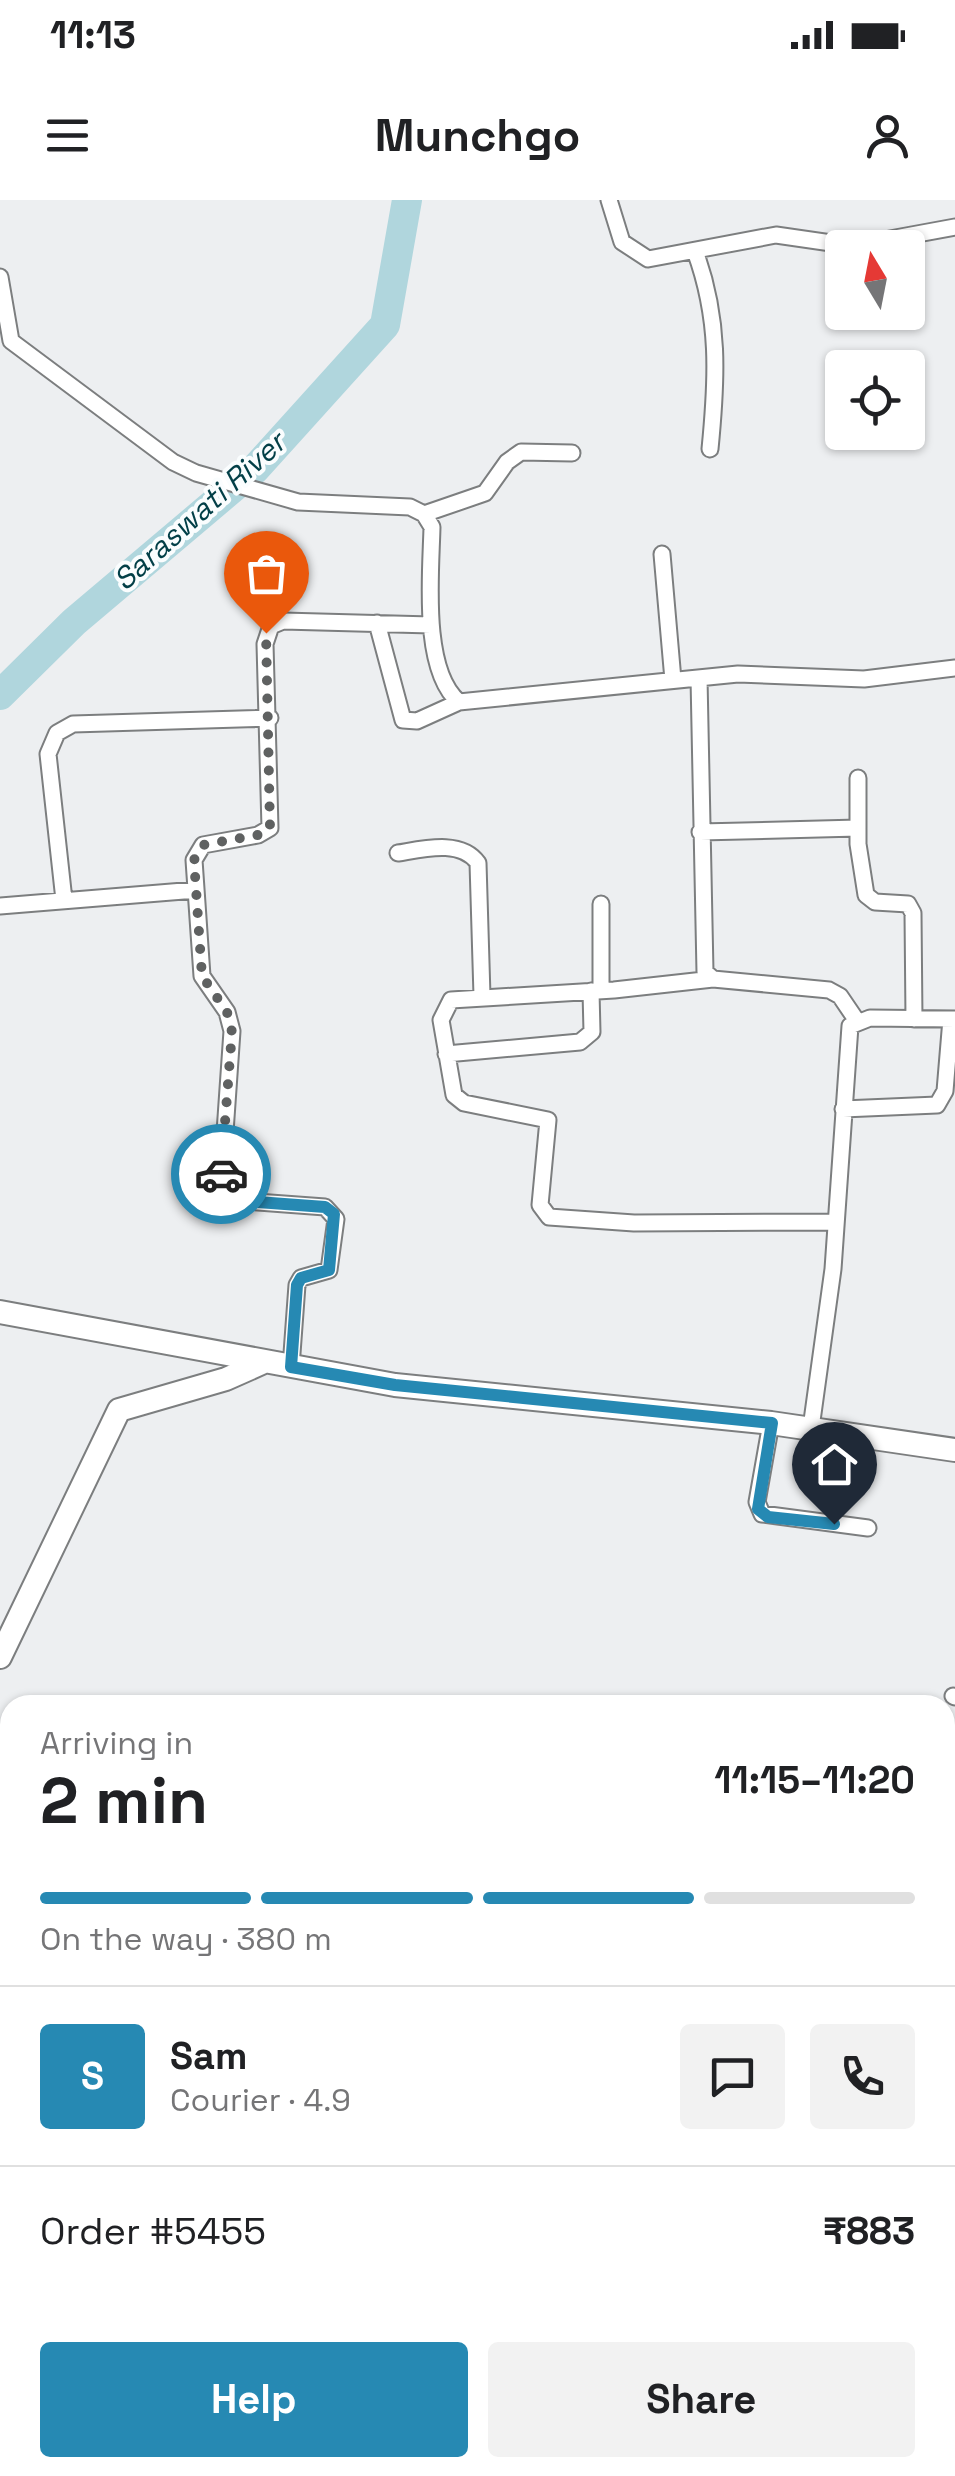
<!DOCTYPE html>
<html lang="en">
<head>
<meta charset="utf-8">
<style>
	:root { --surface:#fff; --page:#f2f2f2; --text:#202124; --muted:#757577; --line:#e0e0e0; --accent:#2689b3 }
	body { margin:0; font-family:"Space Grotesk",sans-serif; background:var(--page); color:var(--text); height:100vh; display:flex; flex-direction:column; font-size:38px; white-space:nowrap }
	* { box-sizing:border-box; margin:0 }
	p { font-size:32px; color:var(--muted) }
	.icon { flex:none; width:55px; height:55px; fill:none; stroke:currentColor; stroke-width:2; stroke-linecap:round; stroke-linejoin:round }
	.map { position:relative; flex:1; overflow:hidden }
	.panel { position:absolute; left:0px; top:1495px; width:955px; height:782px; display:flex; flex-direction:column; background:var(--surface); border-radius:30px 30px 0 0; box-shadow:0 2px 8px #0004 }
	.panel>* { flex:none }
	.needle { width:65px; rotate:350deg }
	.buttons { position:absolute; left:825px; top:30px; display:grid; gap:20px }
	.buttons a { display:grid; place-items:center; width:100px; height:100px; border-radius:10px; background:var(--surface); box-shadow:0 2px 8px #0004; font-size:50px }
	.pin { position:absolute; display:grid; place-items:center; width:85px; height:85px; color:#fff; margin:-102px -42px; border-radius:50% 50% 50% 0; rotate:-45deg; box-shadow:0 0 10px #0007 }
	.pin .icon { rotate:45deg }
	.courier { position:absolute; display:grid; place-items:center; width:100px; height:100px; margin:-50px; border:8px solid #2689b3; border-radius:50%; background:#fff; color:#222; box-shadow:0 2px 12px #0007 }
	.overview em { font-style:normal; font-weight:800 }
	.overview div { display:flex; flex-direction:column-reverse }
	.overview { display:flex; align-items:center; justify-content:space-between; height:170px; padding:0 40px }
	h1 { font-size:65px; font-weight:800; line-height:75px }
	.bar { display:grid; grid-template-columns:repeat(4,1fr); gap:15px 10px; align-content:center; height:120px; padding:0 40px }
	.bar i { height:12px; border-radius:8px; background:var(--line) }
	.bar .active { background:var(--accent) }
	.bar p { grid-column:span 4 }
	.line { display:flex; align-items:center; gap:25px; padding:0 40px; border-top:2px solid var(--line) }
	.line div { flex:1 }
	.round { display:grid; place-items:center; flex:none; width:105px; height:105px; border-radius:10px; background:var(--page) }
	.primary-button { display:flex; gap:20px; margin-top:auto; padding:20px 40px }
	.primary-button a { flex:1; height:115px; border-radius:10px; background:var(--accent); color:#fff; font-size:40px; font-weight:800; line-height:115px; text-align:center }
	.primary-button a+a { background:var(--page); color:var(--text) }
	.status { display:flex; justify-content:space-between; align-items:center; height:70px; padding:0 50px; background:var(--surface); direction:ltr }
	.status svg { height:28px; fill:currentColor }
	header { display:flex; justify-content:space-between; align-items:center; height:130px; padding:0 40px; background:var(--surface); font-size:45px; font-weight:800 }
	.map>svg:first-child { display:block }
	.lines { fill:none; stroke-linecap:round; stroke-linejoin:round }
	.river { stroke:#b0d6dd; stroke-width:30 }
	.street-casing { stroke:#7c7e7f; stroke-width:19 }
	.secondary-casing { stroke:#7c7e7f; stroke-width:26 }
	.street { stroke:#fff; stroke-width:15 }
	.secondary { stroke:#fff; stroke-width:22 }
	.done { stroke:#5f6161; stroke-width:10; stroke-dasharray:0 18 }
	.route { stroke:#2689b3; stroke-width:12 }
	.labels { text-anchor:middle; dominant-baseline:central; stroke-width:8; stroke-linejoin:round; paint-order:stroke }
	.water-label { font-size:30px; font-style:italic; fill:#023f47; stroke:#fafdfe }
</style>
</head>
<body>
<div class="status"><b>11:13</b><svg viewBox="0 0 49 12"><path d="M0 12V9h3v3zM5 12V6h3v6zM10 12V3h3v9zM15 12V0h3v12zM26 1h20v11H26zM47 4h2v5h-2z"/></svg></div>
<header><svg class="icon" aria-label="menu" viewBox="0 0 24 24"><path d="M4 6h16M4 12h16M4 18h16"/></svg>Munchgo<svg class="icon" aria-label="person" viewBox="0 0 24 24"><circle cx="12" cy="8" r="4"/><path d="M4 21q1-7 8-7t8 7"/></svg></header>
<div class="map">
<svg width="955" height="2276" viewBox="0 0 955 2276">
	<rect width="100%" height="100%" fill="#edeff1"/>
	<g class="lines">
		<path class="river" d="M 0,495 L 74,422 L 255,269 L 385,125 L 407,0"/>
		<g class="street-casing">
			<path id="street" d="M 609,0 L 622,42 L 648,59 L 776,35 L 852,46 L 955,27
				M 695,51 C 720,119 717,178 710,249
				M 0,77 L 11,141 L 173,262 L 196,273 L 298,302 L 410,307 L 424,314 L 432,327 C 431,372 421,470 459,502 L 738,474 L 864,479 L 955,468
				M 424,314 L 485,293 L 507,262 L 521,252 L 572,253
				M 662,354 L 673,480
				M 377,423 L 403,520 L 417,521 L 459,502
				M 699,478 L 705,772 L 713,779 L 829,790 L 840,796 L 857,821
				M 858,578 L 858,644 L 866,695 L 875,702 L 908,704 L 913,713 L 914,819
				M 700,632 L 858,628
				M 398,653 C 423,649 461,639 478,663 L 482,796
				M 64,700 L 48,554 L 57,533 L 73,524 L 270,518
				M 0,706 L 196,690
				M 713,779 L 614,790 L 451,800 L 441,820 L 454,895 L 464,903 L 548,920 L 540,1005 L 549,1017 L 634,1023 L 836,1022
				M 601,791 L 601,704
				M 446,854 L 580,842 L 592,832 L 591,791
				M 843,909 L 937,905 L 945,891 L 951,819
				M 291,1167 L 297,1085 L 301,1078 L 329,1070 L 336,1019 L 325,1007 L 232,1000 L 221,990 L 232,831 L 227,812 L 202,776 L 194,660 L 203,645 L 258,635 L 270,628 L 265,444 L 271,426 L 283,421 L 431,425
				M 771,1223 L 757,1302 L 762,1314 L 868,1328
				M 811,1228 L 833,1069 L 850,826 L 870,818 L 955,819
				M 953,1496 L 955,1497
				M 0,1602 L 10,1605
				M 945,1699 L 955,1699
				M 0,1794 L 10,1791
				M 0,2191 L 10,2166"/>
		</g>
		<g class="secondary-casing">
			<path id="secondary" d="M 0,1112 L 395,1185 L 771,1223 L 955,1250
				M 0,1457 L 119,1210 L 226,1179 L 264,1162"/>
		</g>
		<use href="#street" class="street"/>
		<use href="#secondary" class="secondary"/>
	</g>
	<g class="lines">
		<path class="done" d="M 221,974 L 232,832 L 227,812 L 202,776 L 194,660 L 203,645 L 258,635 L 270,628 L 266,433"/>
		<path class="route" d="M 221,974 L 221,990 L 232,1000 L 325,1007 L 334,1014 L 329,1070 L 301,1078 L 297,1085 L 291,1167 L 395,1185 L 772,1223 L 758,1309 L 768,1317 L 834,1324"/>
	</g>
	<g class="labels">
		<g class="water-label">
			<text transform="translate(199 311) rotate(-42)">Saraswati River</text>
		</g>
	</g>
</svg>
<div class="buttons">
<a><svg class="needle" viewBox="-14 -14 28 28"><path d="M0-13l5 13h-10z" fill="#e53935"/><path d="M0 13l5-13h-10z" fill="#757577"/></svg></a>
<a><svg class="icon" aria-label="locate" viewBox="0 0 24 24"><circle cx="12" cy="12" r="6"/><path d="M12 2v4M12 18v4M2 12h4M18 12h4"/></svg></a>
</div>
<div class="pin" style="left:266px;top:433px;background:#ea580c"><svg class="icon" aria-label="bag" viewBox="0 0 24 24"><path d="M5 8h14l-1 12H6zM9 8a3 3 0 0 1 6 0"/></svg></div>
<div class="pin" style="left:834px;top:1324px;background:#1f2937"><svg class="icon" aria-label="home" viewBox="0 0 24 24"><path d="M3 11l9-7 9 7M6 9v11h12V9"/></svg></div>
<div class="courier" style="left:221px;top:974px"><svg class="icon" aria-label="car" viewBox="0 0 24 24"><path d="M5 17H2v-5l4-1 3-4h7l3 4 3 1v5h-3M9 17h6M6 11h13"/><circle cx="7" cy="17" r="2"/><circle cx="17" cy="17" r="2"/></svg></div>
<section class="panel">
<div class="overview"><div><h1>2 min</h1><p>Arriving in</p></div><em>11:15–11:20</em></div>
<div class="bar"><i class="active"></i><i class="active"></i><i class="active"></i><i></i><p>On the way · 380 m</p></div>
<div class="line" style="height:180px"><b class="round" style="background:var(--accent);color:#fff">S</b><div><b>Sam</b><p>Courier · 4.9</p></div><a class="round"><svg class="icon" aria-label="chat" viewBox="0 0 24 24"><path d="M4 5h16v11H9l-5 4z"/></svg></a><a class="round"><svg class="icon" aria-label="phone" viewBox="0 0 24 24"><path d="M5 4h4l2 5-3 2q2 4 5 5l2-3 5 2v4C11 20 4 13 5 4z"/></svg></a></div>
<div class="line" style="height:130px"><div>Order #5455</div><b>₹883</b></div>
<div class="primary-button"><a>Help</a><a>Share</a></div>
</section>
</div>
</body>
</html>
